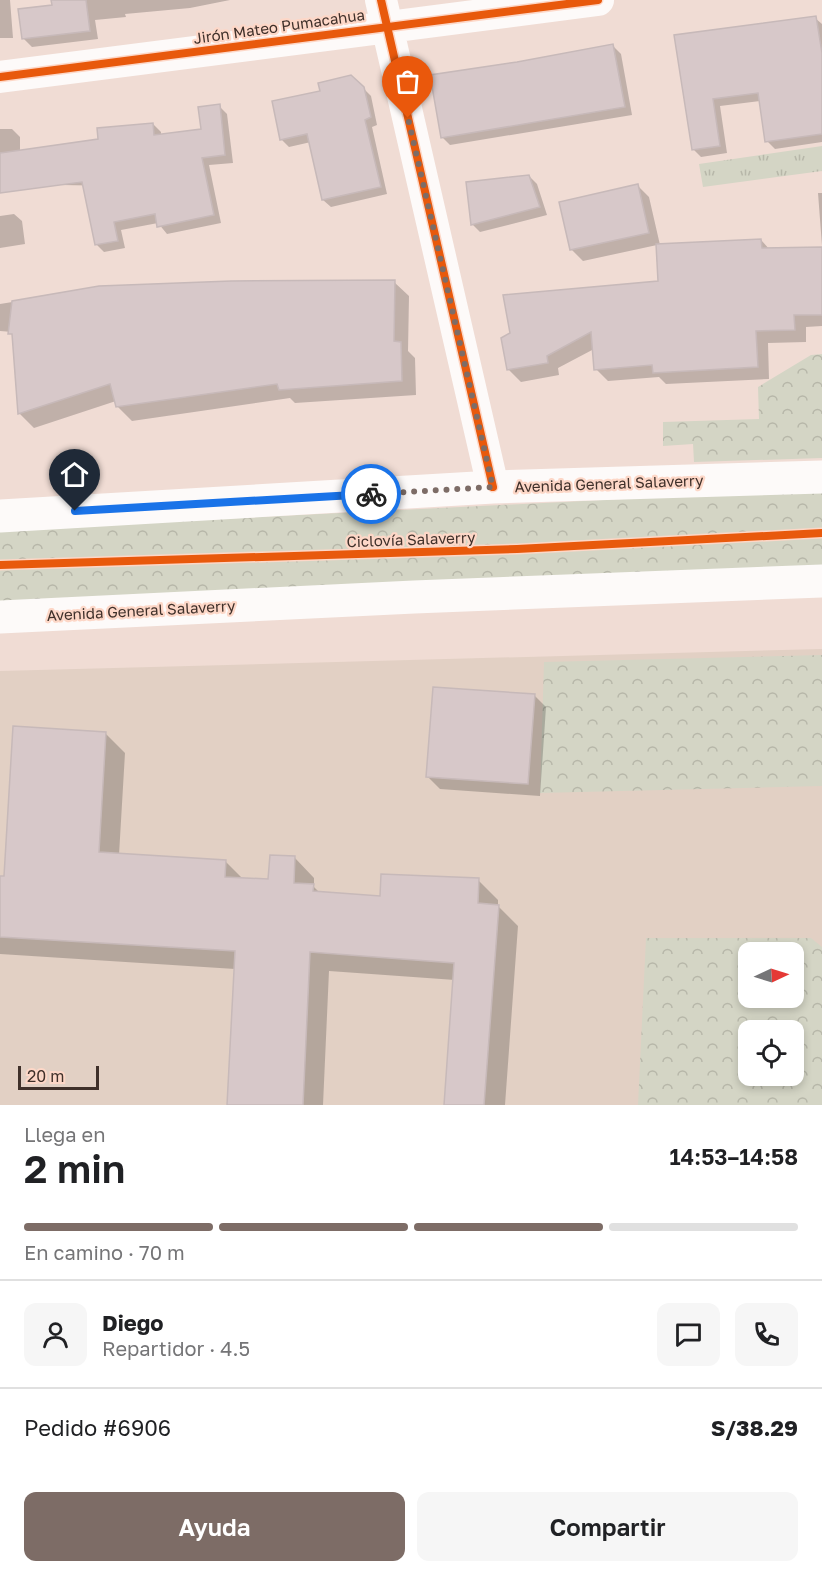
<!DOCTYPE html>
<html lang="es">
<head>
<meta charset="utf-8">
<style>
	:root { --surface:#fff; --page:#f6f6f6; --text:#202124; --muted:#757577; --line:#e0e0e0; --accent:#7d6c66 }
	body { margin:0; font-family:"Golos Text",sans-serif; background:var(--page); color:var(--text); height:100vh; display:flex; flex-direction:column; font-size:22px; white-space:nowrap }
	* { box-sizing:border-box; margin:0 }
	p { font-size:20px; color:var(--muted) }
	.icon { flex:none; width:33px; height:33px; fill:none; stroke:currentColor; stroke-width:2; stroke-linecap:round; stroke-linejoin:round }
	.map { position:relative; height:1105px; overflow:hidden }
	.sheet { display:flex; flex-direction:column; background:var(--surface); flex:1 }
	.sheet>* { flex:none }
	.needle { width:39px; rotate:86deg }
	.buttons { position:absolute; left:738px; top:942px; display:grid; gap:12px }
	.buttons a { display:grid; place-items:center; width:66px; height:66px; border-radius:12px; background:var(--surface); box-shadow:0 3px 9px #0003; font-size:30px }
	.scale { position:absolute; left:18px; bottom:15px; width:81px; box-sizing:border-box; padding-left:6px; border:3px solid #3f302a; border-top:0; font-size:16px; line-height:21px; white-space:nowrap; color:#3f302a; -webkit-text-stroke:4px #fdd7c7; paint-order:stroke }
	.pin { position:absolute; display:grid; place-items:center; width:51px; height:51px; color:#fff; margin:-62px -26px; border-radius:50% 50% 50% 0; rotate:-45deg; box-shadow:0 0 6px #0007 }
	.pin .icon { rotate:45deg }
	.courier { position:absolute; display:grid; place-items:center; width:60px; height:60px; margin:-30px; border:4px solid #1a73e8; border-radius:50%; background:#fff; color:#222; box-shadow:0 2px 8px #0007 }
	.summary em { font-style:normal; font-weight:600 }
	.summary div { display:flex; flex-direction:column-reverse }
	.summary { display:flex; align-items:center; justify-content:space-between; height:102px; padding:0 24px }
	h1 { font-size:39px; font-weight:600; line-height:45px }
	.bar { display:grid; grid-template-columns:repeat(4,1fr); gap:9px 6px; align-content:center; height:72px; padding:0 24px }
	.bar i { height:8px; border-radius:4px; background:var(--line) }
	.bar .on { background:var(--accent) }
	.bar p { grid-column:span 4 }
	.line { display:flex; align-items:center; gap:15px; padding:0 24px; border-top:2px solid var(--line) }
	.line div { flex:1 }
	.round { display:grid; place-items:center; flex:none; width:63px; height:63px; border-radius:12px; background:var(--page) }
	.primary-button { display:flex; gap:12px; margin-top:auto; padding:12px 24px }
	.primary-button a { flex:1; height:69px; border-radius:12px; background:var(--accent); color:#fff; font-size:24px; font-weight:600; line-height:69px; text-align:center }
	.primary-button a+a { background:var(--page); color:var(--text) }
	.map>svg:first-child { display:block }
	.medical { fill:#e2d0c4; fill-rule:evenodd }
	.grass { fill:url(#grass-tufts) }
	.forest { fill:url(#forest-crowns); fill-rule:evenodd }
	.shadow { fill:#0003 }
	.building { fill:#d7c8c9; stroke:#c7b9b9; stroke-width:1.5 }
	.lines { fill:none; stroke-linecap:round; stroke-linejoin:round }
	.street { stroke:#fdfaf9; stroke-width:32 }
	.secondary { stroke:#fdfaf9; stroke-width:33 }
	.cycleway-casing { stroke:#fdd7c7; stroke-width:11 }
	.cycleway { stroke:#e8590c; stroke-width:8 }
	.done { stroke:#7d6c66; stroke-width:6; stroke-dasharray:0 10.8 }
	.route { stroke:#1a73e8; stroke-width:8 }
	.labels { text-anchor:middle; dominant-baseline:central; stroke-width:4.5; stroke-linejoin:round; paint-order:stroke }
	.street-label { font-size:15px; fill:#3f302a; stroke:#fdd7c7 }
</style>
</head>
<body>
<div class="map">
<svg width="822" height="1105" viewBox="0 0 822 1105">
	<defs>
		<pattern id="grass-tufts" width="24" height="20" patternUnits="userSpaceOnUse" patternTransform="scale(1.5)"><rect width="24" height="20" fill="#d4d5c5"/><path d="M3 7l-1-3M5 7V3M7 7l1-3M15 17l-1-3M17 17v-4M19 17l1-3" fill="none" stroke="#b7b7a9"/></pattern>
		<pattern id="forest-crowns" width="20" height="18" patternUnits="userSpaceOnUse" patternTransform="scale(1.5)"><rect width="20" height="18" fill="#d4d5c5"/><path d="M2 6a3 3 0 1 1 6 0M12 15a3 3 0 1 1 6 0" fill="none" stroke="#b7b7a9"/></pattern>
	</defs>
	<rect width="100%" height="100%" fill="#f0dcd4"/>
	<path class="medical" d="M 822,649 L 822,1105 L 0,1105 L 0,671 ZM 748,952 L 794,952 L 794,998 L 748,998 ZM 748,1030 L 794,1030 L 794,1076 L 748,1076 Z"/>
	<path class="grass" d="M 822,146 L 822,171 L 703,187 L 699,164 Z"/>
	<path class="forest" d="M 822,354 L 822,458 L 694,462 L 693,444 L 663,446 L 663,422 L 759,419 L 758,387 L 811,355 Z
		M 822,489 L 822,567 L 0,607 L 0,530 Z
		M 822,655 L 822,786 L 540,793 L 544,662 Z
		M 646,938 L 811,938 L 822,947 L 822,1105 L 638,1105 ZM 794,952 L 794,998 L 748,998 L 748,952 ZM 794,1030 L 794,1076 L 748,1076 L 748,1030 Z"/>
	<path class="shadow" d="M 0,0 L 10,0 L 13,38 L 0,38 Z
		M 53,0 L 230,0 L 190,8 L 125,14 L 126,17 L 95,20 L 98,39 L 32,47 L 23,38 L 54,6 Z
		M 815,18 L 822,24 L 822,142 L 775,149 L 767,141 L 760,101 L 720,106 L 727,153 L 701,157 L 693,149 L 676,37 Z
		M 613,46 L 621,54 L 632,115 L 450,145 L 442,137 L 518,63 Z
		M 363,88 L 371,96 L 377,125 L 372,127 L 387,194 L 331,207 L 323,200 L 311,142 L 289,147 L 282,140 Z
		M 219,106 L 227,114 L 233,163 L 209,165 L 221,223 L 167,234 L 158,223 L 121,230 L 125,248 L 104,252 L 96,244 L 121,186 L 0,184 L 0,129 L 12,129 L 20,137 L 20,152 L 99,140 L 153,124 L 161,132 L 161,136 L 203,131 Z
		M 529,176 L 537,184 L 547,215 L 480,232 L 472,224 Z
		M 637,185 L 649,197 L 660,245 L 761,240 L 770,250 L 822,248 L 822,326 L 806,327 L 806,342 L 768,343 L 769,379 L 666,384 L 659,377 L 608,381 L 596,369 L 594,349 L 558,368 L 559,375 L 521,382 L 509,370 L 503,339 L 659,282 L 657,245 L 583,261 L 571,249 Z
		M 818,193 L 822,193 L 822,246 Z
		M 14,214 L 22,221 L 25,244 L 0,248 L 0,216 Z
		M 394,282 L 409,296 L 408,351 L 415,358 L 416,395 L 295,403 L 290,398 L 132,421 L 117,406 L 116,401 L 34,428 L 19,413 L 49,335 L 0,331 L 0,304 L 99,288 Z
		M 534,695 L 546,707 L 540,796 L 440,789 L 428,777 Z
		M 105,733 L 125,753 L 119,855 L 225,861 L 243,879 L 270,880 L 295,858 L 314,878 L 314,887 L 320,893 L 381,898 L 478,880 L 498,900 L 498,906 L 518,926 L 505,1105 L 445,1105 L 455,980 L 329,971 L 323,1105 L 229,1105 L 235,969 L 0,954 L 0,877 L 6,878 Z"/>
	<path class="building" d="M 51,0 L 86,0 L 90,31 L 22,39 L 18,9 L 52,5 Z
		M 816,16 L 822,53 L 822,134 L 765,142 L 758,93 L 713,99 L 720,146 L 692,150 L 674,35 Z
		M 613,44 L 625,107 L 441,138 L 430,75 L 517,62 Z
		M 351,75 L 364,87 L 371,117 L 365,120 L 381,187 L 322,200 L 307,134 L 280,140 L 272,101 L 320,91 L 318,83 Z
		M 220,104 L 225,155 L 202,158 L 214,215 L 157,227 L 155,214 L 114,222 L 118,241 L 95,245 L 82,182 L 0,193 L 0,153 L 98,139 L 97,128 L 153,123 L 154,135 L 201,129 L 198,107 Z
		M 529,175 L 540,207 L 471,225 L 466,182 Z
		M 638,184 L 649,233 L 570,250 L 559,202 Z
		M 761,239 L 762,248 L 822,247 L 822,315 L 794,315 L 795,330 L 756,331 L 758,367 L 653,373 L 652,365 L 594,370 L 591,332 L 547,356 L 548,363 L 507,370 L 501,338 L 510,333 L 503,295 L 658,281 L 656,244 Z
		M 395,280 L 394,341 L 401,342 L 402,381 L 279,390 L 277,384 L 116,407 L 110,384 L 18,414 L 12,334 L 8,334 L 12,301 L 99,286 L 231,281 Z
		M 433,687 L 535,694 L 528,784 L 426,777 Z
		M 13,726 L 106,732 L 99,852 L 226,860 L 225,877 L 268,879 L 270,855 L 295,856 L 294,883 L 314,884 L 313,891 L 380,896 L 381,874 L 479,878 L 478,903 L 499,905 L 484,1105 L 444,1105 L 454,963 L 310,952 L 303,1105 L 227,1105 L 235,951 L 0,937 L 0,876 L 4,876 Z"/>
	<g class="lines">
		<path class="street" d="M 381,0 L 493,487
			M 0,77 L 598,0"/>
		<path class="secondary" d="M 0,516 L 493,487 L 822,477
			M 0,617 L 414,597 L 822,581"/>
		<g class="cycleway-casing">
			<path id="cycleway" d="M 381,0 L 493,487
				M 0,77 L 598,0
				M 0,565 L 517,549 L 822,533"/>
		</g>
		<use href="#cycleway" class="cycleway"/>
	</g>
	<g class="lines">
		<path class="done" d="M 371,494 L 493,487 L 408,118"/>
		<path class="route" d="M 75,511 L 371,494"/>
	</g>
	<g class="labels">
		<g class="street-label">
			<text transform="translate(279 26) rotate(-8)">Jirón Mateo Pumacahua</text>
			<text transform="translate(609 483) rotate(-2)">Avenida General Salaverry</text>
			<text transform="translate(411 539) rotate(-2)">Ciclovía Salaverry</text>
			<text transform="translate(141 610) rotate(-3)">Avenida General Salaverry</text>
		</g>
	</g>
</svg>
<div class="buttons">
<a><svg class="needle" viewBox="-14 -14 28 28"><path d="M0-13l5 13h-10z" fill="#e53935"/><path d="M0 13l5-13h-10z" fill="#757577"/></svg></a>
<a><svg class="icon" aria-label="locate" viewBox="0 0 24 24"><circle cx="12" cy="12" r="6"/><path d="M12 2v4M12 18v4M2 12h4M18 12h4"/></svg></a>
</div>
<div class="scale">20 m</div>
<div class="pin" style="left:408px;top:118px;background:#ea580c"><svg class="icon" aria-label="bag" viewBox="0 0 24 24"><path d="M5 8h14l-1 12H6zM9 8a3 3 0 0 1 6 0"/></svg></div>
<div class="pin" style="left:75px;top:511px;background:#1f2937"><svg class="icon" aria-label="home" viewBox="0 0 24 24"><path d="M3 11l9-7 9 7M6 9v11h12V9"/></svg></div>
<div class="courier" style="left:371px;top:494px"><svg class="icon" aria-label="bike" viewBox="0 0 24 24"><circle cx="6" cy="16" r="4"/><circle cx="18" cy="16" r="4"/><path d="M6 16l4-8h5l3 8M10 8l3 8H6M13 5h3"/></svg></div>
</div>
<section class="sheet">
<div class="summary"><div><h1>2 min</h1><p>Llega en</p></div><em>14:53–14:58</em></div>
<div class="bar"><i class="on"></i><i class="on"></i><i class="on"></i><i></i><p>En camino · 70 m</p></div>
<div class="line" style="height:108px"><a class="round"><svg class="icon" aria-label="person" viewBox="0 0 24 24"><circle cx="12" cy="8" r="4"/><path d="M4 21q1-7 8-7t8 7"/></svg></a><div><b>Diego</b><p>Repartidor · 4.5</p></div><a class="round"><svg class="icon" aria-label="chat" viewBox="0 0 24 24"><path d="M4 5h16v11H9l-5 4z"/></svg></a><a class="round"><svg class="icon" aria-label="phone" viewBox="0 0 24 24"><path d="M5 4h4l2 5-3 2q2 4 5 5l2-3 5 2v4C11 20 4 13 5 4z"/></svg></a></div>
<div class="line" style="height:78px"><div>Pedido #6906</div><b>S/38.29</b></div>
<div class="primary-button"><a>Ayuda</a><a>Compartir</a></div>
</section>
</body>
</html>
